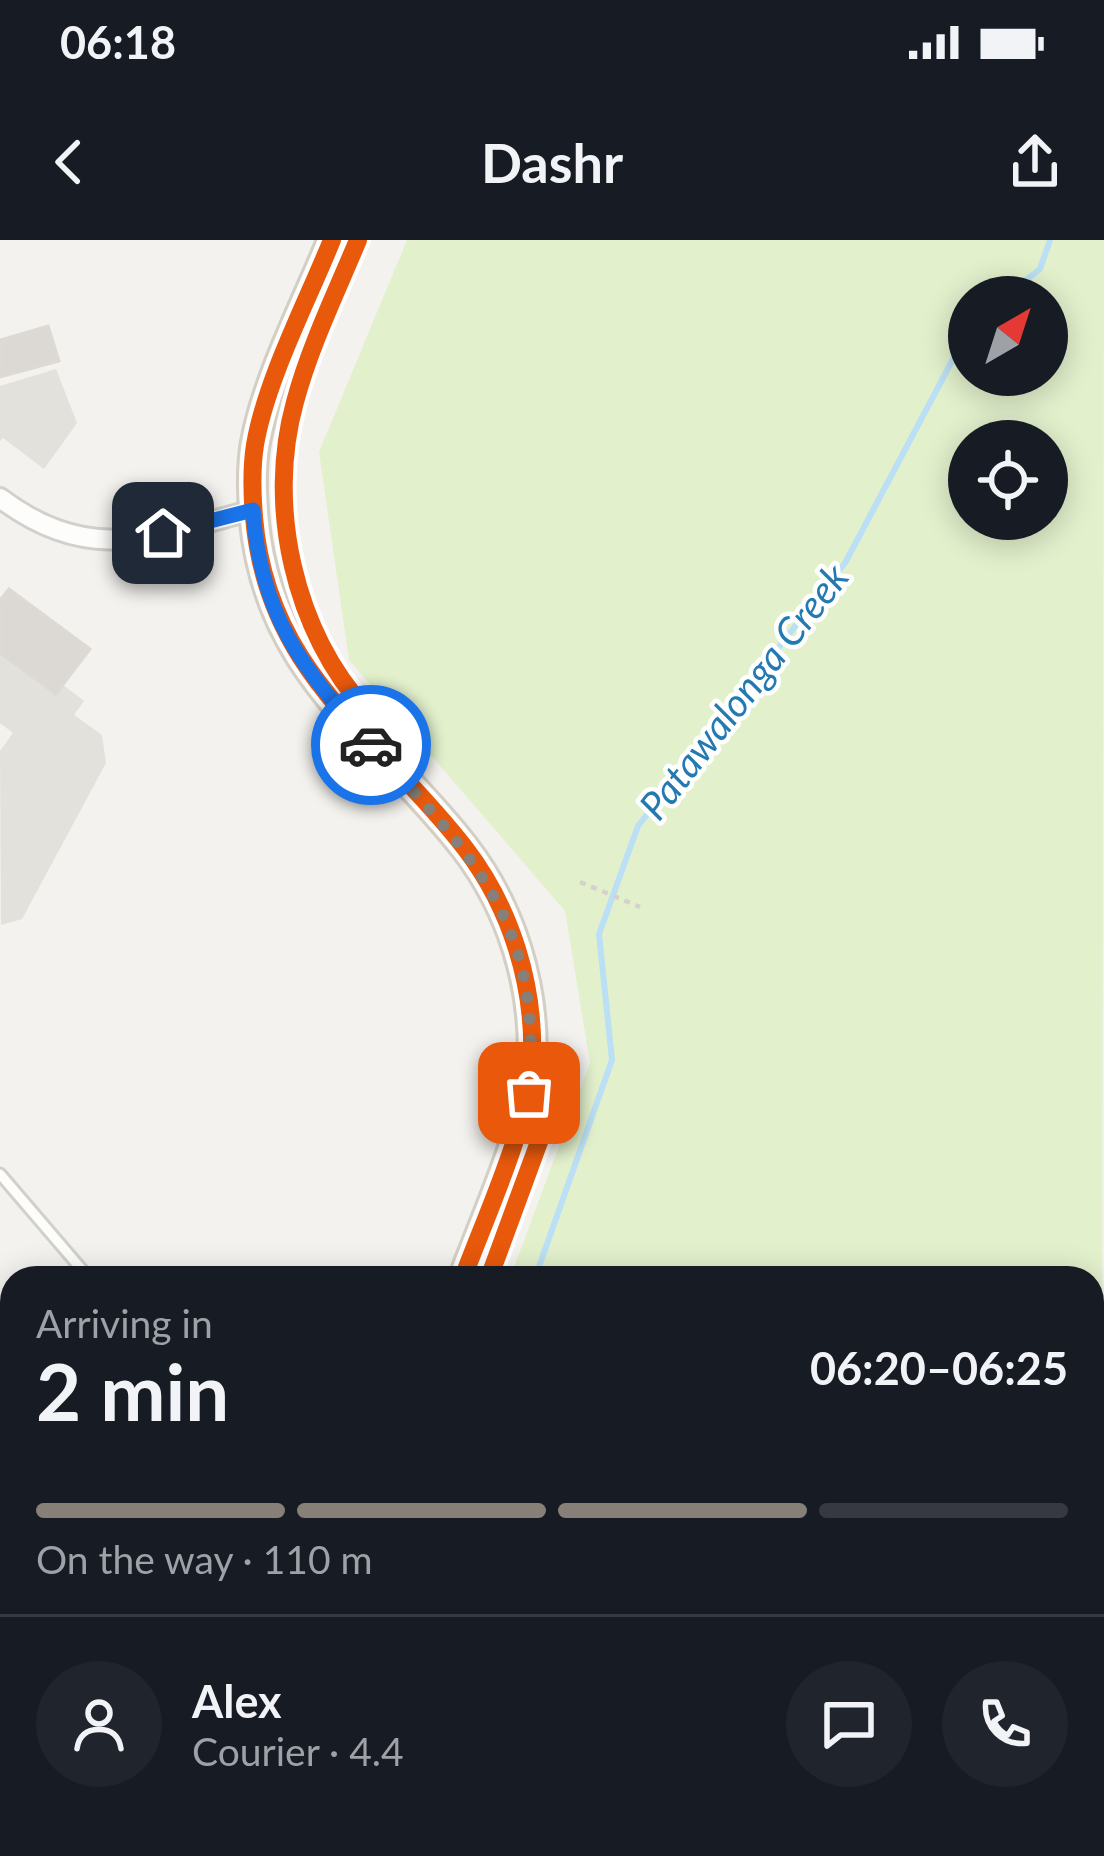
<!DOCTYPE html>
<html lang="en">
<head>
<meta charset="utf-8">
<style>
	:root { --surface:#171b24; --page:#20242c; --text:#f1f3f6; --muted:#9ea1a6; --line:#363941; --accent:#878078 }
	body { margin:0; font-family:Lato,sans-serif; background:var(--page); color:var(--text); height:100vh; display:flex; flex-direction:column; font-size:45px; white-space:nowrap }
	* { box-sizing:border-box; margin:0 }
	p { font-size:39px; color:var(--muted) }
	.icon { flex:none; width:66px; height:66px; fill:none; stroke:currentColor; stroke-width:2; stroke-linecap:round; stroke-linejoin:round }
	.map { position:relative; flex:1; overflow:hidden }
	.panel { position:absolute; left:0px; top:1026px; width:1104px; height:591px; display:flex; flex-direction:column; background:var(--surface); border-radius:36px 36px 0 0; box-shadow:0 6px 30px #0003 }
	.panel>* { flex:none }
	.needle { width:78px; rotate:39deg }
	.fabs { position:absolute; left:948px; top:36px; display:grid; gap:24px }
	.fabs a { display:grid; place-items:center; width:120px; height:120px; border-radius:50%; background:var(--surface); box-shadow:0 6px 30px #0003; font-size:60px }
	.pin { position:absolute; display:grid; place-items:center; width:102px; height:102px; color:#fff; margin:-51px; border-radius:24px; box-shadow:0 6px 18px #0006 }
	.courier { position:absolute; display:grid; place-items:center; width:120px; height:120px; margin:-60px; border:9px solid #1a73e8; border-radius:50%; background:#fff; color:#222; box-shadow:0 3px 15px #0007 }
	.headline em { font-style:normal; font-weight:700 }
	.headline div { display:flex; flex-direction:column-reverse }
	.headline { display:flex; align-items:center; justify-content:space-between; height:204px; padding:0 36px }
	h1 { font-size:78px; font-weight:700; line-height:90px }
	.bar { display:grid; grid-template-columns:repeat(4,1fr); gap:18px 12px; align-content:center; height:144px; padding:0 36px }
	.bar i { height:15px; border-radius:9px; background:var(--line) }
	.bar .active { background:var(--accent) }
	.bar p { grid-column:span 4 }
	.line { display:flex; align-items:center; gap:30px; padding:0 36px; border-top:3px solid var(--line) }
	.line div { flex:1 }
	.round { display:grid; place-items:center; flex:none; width:126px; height:126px; border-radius:63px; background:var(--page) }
	.status { display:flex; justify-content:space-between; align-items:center; height:84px; padding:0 60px; background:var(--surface); direction:ltr }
	.status svg { height:33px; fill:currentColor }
	header { display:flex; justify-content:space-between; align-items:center; height:156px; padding:0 36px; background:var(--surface); font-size:54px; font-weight:700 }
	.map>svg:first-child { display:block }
	.green { fill:#e2f0cc; fill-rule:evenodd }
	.parking { fill:#e3e1dc }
	.water { fill:#bbdff4 }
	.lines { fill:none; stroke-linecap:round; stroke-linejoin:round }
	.stream { stroke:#bbdff4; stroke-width:6 }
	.building { fill:#dcd9d4; stroke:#ddd9d3; stroke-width:3 }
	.lane-casing { stroke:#d2d0cb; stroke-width:15 }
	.street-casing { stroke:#d2d0cb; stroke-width:24 }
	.secondary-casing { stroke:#d4cfc4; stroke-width:33 }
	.primary-casing { stroke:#d8ceba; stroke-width:36 }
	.path { stroke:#d4d2cc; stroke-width:4.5; stroke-dasharray:6 6; stroke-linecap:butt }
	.lane { stroke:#fdfdfc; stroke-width:9 }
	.street { stroke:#fdfdfc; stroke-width:18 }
	.secondary { stroke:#f7f5f1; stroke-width:27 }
	.primary { stroke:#f2efe6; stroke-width:30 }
	.cycleway-casing { stroke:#fff; stroke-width:26 }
	.cycleway { stroke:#e8590c; stroke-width:18 }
	.done { stroke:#878078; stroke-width:12; stroke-dasharray:0 21.6 }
	.route { stroke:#1a73e8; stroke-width:15 }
	.labels { text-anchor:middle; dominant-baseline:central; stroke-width:9; stroke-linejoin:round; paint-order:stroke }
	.water-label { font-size:39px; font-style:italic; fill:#2379b2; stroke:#fff }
</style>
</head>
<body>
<div class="status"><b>06:18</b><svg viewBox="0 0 49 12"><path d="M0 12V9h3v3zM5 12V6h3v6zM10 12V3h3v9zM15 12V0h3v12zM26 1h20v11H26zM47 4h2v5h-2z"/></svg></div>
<header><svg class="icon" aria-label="back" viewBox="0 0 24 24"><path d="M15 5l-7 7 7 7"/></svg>Dashr<svg class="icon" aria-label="share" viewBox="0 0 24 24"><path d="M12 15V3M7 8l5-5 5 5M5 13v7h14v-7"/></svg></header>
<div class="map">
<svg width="1104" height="1616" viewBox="0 0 1104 1616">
	<rect width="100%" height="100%" fill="#f4f2ee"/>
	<path class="green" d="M 407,0 L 1104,0 L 1102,1187 L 1092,1185 L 1092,1038 L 510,1038 L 590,823 L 565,671 L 349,420 L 319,212 ZM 969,57 L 1047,57 L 1047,135 L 969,135 ZM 969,201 L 1047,201 L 1047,279 L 969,279 Z
		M 369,1605 L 724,1605 L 710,1616 L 375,1616 Z
		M 788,1605 L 970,1605 L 969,1616 L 781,1616 Z"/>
	<path class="parking" d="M 56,129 L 77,183 L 44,229 L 3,198 L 0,201 L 0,146 Z
		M 0,413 L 55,454 L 63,445 L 84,461 L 74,475 L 102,495 L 106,523 L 22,679 L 1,685 L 0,511 L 13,493 L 0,483 Z"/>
	<path class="water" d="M 418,1605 L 629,1605 L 616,1616 L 436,1616 Z"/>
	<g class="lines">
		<path class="stream" d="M 1005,57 L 1040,29 L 1050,0
			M 535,1038 L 612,820 L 599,694 L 638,586 L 845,323 L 969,89"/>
	</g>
	<path class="building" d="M 48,86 L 59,121 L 0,137 L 0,100 Z
		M 9,349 L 90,409 L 56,454 L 0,413 L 0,360 Z"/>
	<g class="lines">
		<g class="lane-casing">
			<path id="lane" d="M 0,934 L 89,1038
				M 89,1605 L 92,1616"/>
		</g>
		<g class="street-casing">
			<path id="street" d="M 0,258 C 91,326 154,296 253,270"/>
		</g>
		<g class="secondary-casing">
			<path id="secondary" d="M 332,0 C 307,62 266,140 255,205 C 251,230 252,253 254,277 C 267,435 377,494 465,608 C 511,668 535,745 532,821 C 530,881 485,978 463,1038
				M 1092,1239 L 1104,1244
				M 266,1605 L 289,1616
				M 735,1616 L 742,1605"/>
		</g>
		<g class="primary-casing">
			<path id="primary" d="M 1092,1376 L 1104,1346
				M 1092,1506 L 1104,1463
				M 1029,1616 L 1030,1605
				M 1068,1616 L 1071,1605"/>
		</g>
		<path class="path" d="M 580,642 L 640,667"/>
		<use href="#lane" class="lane"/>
		<use href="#street" class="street"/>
		<use href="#secondary" class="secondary"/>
		<use href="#primary" class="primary"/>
		<g class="cycleway-casing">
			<path id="cycleway" d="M 332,0 C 307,62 266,140 255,205 C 251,230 252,253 254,277 C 267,435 377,494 465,608 C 511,668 535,745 532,821 C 530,881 485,978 463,1038
				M 358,0 C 336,53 310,106 295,162 C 266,266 294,391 367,471
				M 489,1038 L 539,902 L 551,831"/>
		</g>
		<use href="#cycleway" class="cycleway"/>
	</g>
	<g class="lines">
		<path class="done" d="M 371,505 C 477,620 543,685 529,853"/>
		<path class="route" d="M 163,293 L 253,270 C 260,376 303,429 371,505"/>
	</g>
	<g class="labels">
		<g class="water-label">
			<text transform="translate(743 451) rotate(-52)">Patawalonga Creek</text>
		</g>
	</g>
</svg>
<div class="fabs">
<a><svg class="needle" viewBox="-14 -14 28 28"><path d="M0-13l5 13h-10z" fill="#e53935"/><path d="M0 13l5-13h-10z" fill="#9ea1a6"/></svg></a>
<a><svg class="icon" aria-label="locate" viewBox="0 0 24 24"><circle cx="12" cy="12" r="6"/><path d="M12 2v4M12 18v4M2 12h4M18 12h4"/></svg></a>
</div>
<div class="pin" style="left:529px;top:853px;background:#ea580c"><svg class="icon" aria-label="bag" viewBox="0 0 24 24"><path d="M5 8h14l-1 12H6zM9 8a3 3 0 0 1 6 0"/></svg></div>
<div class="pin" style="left:163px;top:293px;background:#1f2937"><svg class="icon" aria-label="home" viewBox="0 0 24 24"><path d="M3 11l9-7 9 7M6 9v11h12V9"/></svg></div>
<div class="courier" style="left:371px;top:505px"><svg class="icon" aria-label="car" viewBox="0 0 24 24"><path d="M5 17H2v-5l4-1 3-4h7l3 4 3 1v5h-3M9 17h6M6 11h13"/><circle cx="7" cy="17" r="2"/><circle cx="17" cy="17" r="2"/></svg></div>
<section class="panel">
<div class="headline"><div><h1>2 min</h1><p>Arriving in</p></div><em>06:20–06:25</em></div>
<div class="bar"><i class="active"></i><i class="active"></i><i class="active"></i><i></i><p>On the way · 110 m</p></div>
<div class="line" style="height:216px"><a class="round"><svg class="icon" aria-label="person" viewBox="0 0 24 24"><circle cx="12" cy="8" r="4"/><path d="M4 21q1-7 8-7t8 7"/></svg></a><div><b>Alex</b><p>Courier · 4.4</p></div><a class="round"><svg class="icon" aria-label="chat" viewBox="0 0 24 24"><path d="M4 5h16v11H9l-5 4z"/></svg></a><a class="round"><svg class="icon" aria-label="phone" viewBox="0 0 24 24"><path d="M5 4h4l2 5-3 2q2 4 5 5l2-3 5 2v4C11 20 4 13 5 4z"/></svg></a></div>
</section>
</div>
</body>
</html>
